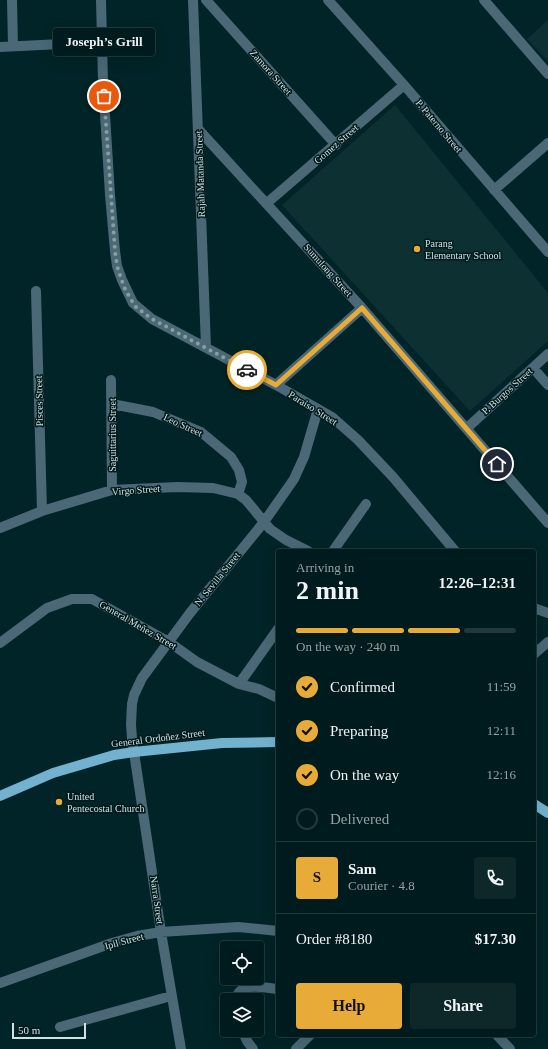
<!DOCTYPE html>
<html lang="en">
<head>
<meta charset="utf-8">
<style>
	:root { --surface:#001b1d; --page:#0e282a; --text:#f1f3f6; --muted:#95a1a4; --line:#22393b; --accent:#e8ab37 }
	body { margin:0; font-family:"Times New Roman",serif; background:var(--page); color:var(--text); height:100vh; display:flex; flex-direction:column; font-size:15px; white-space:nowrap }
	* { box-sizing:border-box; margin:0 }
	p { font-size:13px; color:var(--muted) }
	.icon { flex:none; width:22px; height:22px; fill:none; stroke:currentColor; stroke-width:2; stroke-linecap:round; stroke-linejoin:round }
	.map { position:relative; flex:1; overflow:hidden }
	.sheet { position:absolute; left:276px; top:549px; width:260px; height:488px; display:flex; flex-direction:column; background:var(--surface); border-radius:4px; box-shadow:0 4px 16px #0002,0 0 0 1px var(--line) }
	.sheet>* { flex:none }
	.fabs { position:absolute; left:220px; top:941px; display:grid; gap:8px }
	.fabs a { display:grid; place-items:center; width:44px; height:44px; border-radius:4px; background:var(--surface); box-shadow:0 4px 16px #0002,0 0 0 1px var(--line); font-size:20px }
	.scale { position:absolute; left:12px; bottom:10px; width:74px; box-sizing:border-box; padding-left:4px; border:2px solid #cee1e3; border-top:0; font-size:11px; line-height:14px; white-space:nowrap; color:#cee1e3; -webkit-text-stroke:3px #011a1c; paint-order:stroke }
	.pin { position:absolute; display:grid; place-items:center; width:34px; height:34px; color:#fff; margin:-17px; border:2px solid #fff; border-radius:50%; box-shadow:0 1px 4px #0007 }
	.courier { position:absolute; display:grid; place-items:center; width:40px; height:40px; margin:-20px; border:3px solid #e8ab37; border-radius:50%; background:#fff; color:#222; box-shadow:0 1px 5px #0007 }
	.bubble { position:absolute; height:28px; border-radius:4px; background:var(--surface); box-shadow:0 4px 16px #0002,0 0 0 1px var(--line); font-size:13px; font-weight:700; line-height:28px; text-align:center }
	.summary em { font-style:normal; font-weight:700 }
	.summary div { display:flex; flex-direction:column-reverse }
	.summary { display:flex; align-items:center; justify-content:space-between; height:68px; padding:0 20px }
	h1 { font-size:26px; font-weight:700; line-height:30px }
	.bar { display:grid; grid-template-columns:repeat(4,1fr); gap:6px 4px; align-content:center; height:48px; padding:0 20px }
	.bar i { height:5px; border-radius:3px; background:var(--line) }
	.bar .current { background:var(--accent) }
	.bar p { grid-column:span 4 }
	.line { display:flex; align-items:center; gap:10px; padding:0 20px; border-top:1px solid var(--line) }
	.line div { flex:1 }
	.round { display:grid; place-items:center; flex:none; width:42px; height:42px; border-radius:4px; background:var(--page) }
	ol { padding:0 20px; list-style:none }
	li { display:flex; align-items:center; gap:12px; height:44px }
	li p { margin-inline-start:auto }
	li .icon { padding:4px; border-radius:50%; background:var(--accent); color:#111; stroke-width:4 }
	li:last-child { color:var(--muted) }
	li i { width:22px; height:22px; border:2px solid var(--line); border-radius:50% }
	.cta { display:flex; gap:8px; margin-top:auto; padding:8px 20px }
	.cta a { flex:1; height:46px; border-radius:4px; background:var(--accent); color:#111; font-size:16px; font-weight:700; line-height:46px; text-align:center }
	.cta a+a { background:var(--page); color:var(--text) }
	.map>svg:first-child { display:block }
	.built { fill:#0d3033 }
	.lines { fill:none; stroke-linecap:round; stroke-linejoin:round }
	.minor { stroke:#4a6876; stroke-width:10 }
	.major { stroke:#72b2cf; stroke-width:10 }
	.done { stroke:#869fa1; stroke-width:4; stroke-dasharray:0 7.2 }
	.route { stroke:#e8ab37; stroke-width:5 }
	.poi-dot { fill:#e8ab37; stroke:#011a1c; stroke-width:1.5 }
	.labels { text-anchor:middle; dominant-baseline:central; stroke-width:3; stroke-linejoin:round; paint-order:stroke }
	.street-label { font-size:10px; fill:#cee1e3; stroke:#011a1c }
	.poi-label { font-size:10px; fill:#cee1e3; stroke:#011a1c; text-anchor:start }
</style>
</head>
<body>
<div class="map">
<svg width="548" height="1049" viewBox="0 0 548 1049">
	<rect width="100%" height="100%" fill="#002427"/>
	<path class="built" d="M 548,20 L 548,61 L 527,39 Z
		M 395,105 L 548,293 L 548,341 L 470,411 L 282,205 Z"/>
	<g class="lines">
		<path class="minor" d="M 12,0 L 13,46
			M 101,0 L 103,82 L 110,195 L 115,251 L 117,266 L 122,280 L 133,303 L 152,319 L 276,385 L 332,417 L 358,440 L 393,477 L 455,551
			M 193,0 L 206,347
			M 206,0 L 336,145
			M 328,0 L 404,85 L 548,252
			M 484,0 L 548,74
			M 0,47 L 102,42
			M 198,129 L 362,308 L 548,523
			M 494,190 L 548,143
			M 267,203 L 404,85
			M 36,291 L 42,511
			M 533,368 L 548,385
			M 111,380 L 112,490
			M 276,385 L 362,308
			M 112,404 L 153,412 L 201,432 L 231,457 L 239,470 L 242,482 L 238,494
			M 467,428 L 548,354
			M 0,528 L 42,511 L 112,490 L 177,487 L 213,488 L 238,494 L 246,500 L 270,529 L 286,540 L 308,551
			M 333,551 L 366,504
			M 534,608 L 548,613
			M 0,643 L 47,608 L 72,599 L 92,599 L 169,642 L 197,662 L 239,684 L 259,689 L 278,698
			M 534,654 L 548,642
			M 239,684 L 278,629
			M 0,983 L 112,943 L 137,936 L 161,932 L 238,927 L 278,931
			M 236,1000 C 239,980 264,988 278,989
			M 60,1027 L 171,996
			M 242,1030 L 247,1041 L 253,1049
			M 497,1035 L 510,1049
			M 181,1049 L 161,932 L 132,739 L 131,724 L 132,704 L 134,695 L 142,678 L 190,613 L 264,522 L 294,479 L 304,457 L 318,409
			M 296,1049 L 310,1035"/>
		<path class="major" d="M 0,796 L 53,773 L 114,755 L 134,752 L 222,743 L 278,742
			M 534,804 L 548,813"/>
	</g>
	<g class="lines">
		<path class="done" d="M 104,96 L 115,251 L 117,266 L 124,287 L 130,298 L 136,307 L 152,319 L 247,370"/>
		<path class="route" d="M 247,370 L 276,385 L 362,308 L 497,464"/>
	</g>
	<g class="poi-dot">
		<circle cx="417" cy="249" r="4"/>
		<circle cx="59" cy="802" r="4"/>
	</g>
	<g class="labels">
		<g class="street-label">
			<text transform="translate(271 72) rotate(48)">Zamora Street</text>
			<text transform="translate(439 126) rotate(50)">P. Paterno Street</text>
			<text transform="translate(336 144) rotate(-41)">Gomez Street</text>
			<text transform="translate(200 174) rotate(-92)">Rajah Matanda Street</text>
			<text transform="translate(328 270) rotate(48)">Sumulong Street</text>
			<text transform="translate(507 391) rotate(-42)">P. Burgos Street</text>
			<text transform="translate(39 401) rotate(-91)">Pisces Street</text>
			<text transform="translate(313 408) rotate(32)">Paraiso Street</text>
			<text transform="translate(183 425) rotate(25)">Leo Street</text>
			<text transform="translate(112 435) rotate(-90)">Saguittarius Street</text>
			<text transform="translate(136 490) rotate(-4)">Virgo Street</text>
			<text transform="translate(217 579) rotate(-51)">N. Sevilla Street</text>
			<text transform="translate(138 625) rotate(30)">General Meñez Street</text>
			<text transform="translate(158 738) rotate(-7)">General Ordoñez Street</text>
			<text transform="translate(157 900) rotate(82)">Narra Street</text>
			<text transform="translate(124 941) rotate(-15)">Ipil Street</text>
		</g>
		<g class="poi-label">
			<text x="425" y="243">Parang<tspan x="425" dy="12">Elementary School</tspan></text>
			<text x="67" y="796">United<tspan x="67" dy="12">Pentecostal Church</tspan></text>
		</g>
	</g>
</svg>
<div class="fabs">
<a><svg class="icon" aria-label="locate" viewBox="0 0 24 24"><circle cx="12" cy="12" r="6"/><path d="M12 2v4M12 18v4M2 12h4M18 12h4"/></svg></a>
<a><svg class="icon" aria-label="layers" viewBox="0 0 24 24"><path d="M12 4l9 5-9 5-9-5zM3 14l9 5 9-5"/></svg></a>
</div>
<div class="scale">50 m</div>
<div class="pin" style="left:104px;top:96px;background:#ea580c"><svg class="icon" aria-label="bag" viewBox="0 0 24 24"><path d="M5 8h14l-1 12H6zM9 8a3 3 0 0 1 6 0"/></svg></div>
<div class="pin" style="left:497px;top:464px;background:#1f2937"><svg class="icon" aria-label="home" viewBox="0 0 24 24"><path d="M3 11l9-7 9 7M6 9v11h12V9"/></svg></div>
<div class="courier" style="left:247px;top:370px"><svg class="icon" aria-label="car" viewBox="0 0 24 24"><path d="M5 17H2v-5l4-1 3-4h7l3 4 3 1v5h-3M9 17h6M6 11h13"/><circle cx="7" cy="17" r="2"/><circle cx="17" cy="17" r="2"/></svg></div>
<div class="bubble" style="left:53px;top:28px;width:102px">Joseph’s Grill</div>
<section class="sheet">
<div class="summary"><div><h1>2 min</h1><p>Arriving in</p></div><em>12:26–12:31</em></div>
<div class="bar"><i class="current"></i><i class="current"></i><i class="current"></i><i></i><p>On the way · 240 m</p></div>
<ol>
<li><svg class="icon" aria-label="check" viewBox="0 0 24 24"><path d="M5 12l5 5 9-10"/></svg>Confirmed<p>11:59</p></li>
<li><svg class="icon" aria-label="check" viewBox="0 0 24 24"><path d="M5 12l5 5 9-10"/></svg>Preparing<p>12:11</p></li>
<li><svg class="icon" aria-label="check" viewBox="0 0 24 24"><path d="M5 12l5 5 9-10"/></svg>On the way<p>12:16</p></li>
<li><i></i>Delivered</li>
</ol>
<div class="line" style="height:72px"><b class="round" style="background:var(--accent);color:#111">S</b><div><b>Sam</b><p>Courier · 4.8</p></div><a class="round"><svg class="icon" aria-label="phone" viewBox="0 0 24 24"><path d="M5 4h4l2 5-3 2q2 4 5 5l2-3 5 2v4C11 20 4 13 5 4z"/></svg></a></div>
<div class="line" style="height:52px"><div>Order #8180</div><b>$17.30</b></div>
<div class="cta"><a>Help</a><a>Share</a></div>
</section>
</div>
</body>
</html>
